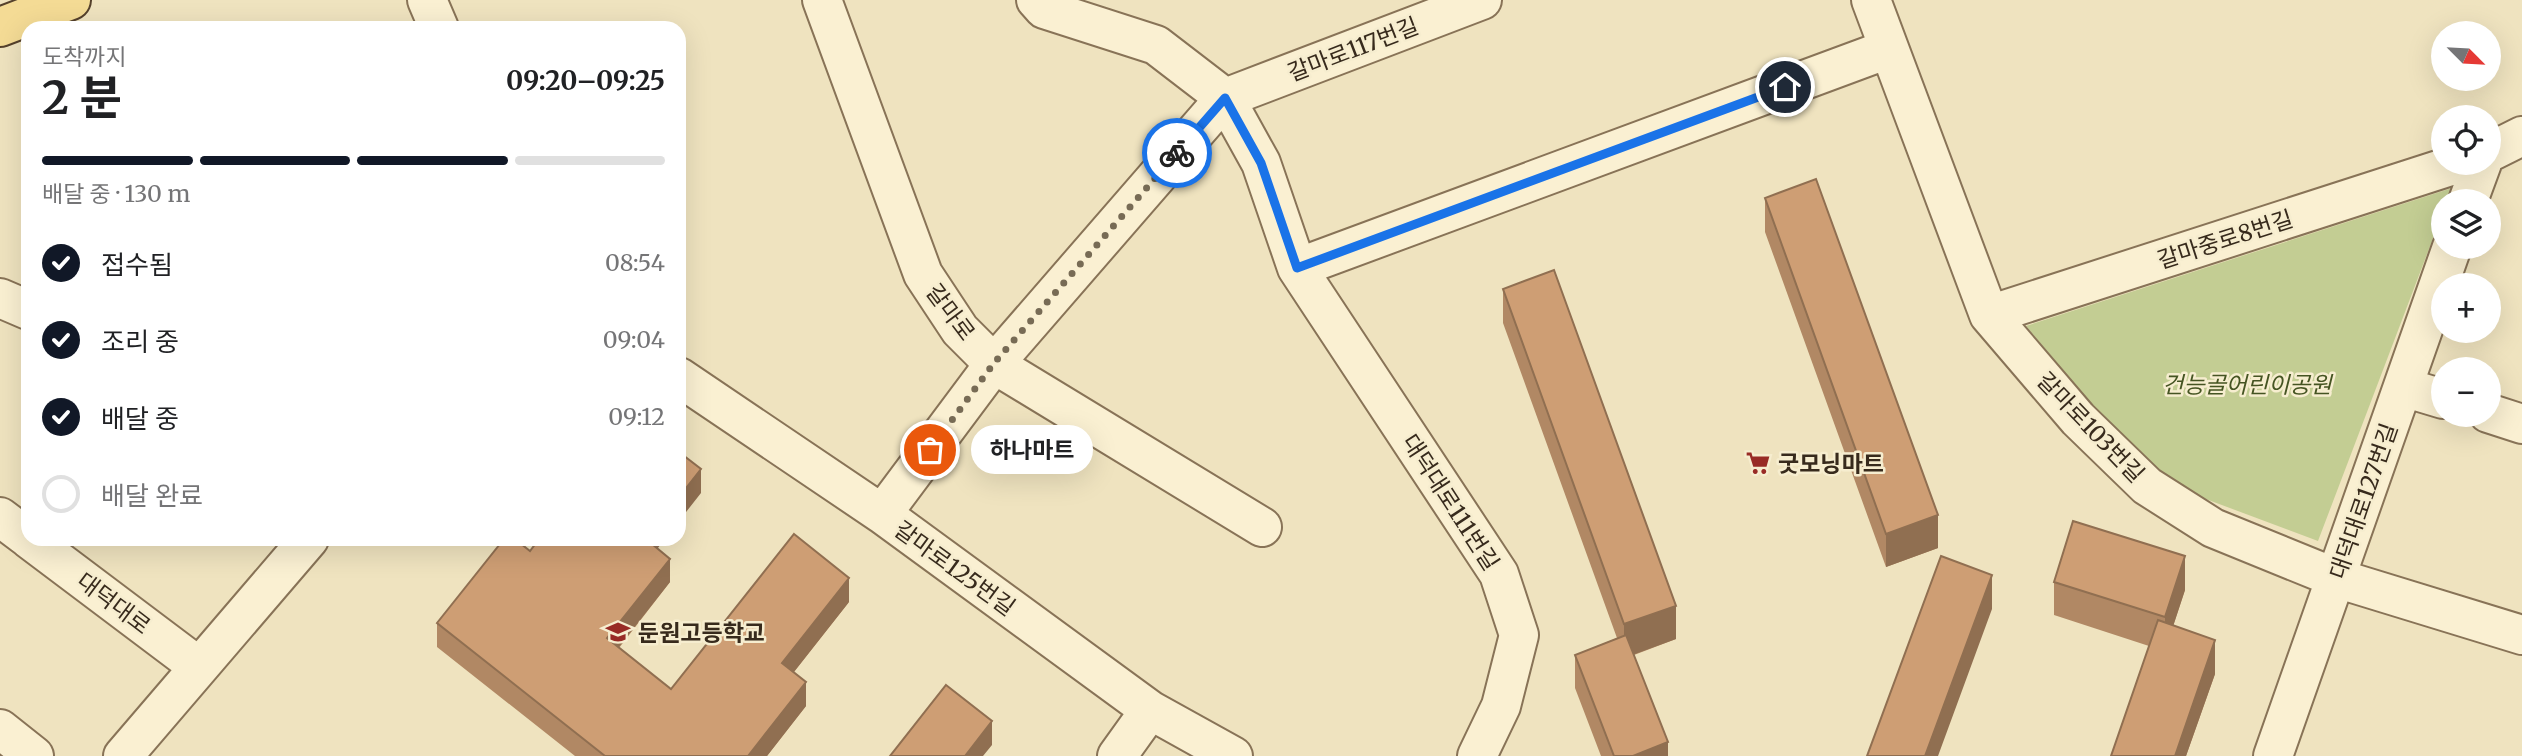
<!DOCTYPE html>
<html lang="ko">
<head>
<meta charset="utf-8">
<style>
	:root { --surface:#fff; --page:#f2f2f2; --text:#202124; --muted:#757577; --line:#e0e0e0; --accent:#111827 }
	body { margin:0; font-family:Merriweather,"Noto Sans KR",serif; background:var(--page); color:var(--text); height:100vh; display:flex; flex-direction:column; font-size:26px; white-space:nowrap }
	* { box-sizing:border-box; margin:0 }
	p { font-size:23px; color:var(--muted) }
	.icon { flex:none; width:38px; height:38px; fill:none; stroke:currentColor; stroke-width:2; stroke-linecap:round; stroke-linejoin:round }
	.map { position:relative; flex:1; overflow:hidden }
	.drawer { position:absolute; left:21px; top:21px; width:665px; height:525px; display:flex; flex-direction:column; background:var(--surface); border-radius:21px; box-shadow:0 7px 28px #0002 }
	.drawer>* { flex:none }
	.needle { width:46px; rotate:114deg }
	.buttons { position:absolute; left:2431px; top:21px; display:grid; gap:14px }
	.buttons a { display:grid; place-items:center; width:70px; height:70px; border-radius:50%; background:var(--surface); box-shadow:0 7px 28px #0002; font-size:35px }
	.pin { position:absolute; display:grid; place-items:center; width:60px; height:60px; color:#fff; margin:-30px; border:4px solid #fff; border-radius:50%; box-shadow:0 2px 7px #0007 }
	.courier { position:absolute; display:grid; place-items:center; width:70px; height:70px; margin:-35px; border:5px solid #1a73e8; border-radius:50%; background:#fff; color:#222; box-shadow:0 2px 9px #0007 }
	.bubble { position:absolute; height:49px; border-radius:24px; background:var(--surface); box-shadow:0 7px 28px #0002; font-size:23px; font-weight:700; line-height:49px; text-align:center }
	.summary em { font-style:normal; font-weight:700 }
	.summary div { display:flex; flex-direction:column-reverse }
	.summary { display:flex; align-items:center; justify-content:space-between; height:119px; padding:0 21px }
	h1 { font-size:46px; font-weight:700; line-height:52px }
	.bar { display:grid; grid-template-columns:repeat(4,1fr); gap:10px 7px; align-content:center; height:84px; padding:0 21px }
	.bar i { height:9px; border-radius:5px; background:var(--line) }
	.bar .active { background:var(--accent) }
	.bar p { grid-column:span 4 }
	ol { padding:0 21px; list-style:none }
	li { display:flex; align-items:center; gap:21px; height:77px }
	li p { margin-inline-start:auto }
	li .icon { padding:7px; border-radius:50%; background:var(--accent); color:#fff; stroke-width:4 }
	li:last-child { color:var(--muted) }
	li i { width:38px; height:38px; border:4px solid var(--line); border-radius:50% }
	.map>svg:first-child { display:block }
	.green { fill:#c3cd93 }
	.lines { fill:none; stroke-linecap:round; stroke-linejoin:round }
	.minor-casing { stroke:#887357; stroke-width:42 }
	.major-casing { stroke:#55412c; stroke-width:42 }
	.minor { stroke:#faf0d2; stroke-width:38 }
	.major { stroke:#f4db95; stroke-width:38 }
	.wall { fill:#b18864 }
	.shaded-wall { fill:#906f51 }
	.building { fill:#ce9e74; stroke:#906f51; stroke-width:2 }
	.done { stroke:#776b55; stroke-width:7; stroke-dasharray:0 12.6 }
	.route { stroke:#1a73e8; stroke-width:9 }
	.labels { text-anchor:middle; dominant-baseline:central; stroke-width:5; stroke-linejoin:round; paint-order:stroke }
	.street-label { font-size:23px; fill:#372a1c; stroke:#f6edcf }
	.park-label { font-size:23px; font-style:italic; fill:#455422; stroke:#f6edcf }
	.poi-label { font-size:23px; font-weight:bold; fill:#372a1c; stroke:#f6edcf; text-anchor:start }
</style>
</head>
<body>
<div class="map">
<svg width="2522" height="756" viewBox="0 0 2522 756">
	<rect width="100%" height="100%" fill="#efe3bf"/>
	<path class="green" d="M 2452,188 L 2447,201 L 2443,201 L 2443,212 L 2318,541 L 2155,480 L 2026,326 Z"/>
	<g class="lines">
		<g class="minor-casing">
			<path id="minor" d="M 427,0 L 439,28
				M 822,0 L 923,274 L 960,330 L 994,364 L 1262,527
				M 1036,0 L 1044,9 L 1156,45 L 1225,98 L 1261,163 L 1297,268 L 1499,574 L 1519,635 L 1501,706 L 1477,756
				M 1871,0 L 1989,315 L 2078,419 L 2147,486 L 2213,528 L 2336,578 L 2522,635
				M 2488,153 L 2522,136
				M 2468,201 L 2482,163
				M 1297,268 L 1888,49
				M 0,298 L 28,310
				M 1989,315 L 2460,163
				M 679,377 L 882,514 L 1150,710 L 1233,756
				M 2403,387 L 2443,399
				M 2488,413 L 2522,424
				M 882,514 L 994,364 L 1225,98 L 1482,0
				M 0,517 L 28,538
				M 29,539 L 199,667
				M 0,729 L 34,756
				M 123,756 L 309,539
				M 1117,756 L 1150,710
				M 2273,756 L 2452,247"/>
		</g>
		<g class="major-casing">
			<path id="major" d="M 0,27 L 71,0"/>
		</g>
		<use href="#minor" class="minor"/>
		<use href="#major" class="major"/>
	</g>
	<path class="wall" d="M 1765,198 L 1938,548 L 1886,567 L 1765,232 Z
		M 1503,289 L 1676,639 L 1634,655 L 1668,756 L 1601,756 L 1575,688 L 1575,655 L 1617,638 L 1503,323 Z
		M 657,548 L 670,582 L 619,648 L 671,689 L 849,602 L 794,672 L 806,706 L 767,756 L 575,756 L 437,647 L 437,623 L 530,551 Z
		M 2054,582 L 2185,590 L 2173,626 L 2215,674 L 2186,756 L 2111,756 L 2149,646 L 2054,615 Z"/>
	<path class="shaded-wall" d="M 701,469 L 701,493 L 679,521 L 679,497 Z
		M 1938,515 L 1938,548 L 1886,567 L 1886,534 Z
		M 646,539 L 665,539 L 646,563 Z
		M 2185,556 L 2185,590 L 2165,651 L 2165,617 Z
		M 670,559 L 670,582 L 607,662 L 607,638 Z
		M 1992,575 L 1992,609 L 1938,756 L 1925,756 Z
		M 849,578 L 849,602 L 782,687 L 782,663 Z
		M 1676,606 L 1676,639 L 1624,658 L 1624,624 Z
		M 2215,640 L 2215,674 L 2186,756 L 2175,756 Z
		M 806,682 L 806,706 L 767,756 L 748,756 Z
		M 992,721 L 992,745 L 983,756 L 965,756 Z
		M 1668,742 L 1668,756 L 1633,756 Z"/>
	<path class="building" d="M 1816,179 L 1938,515 L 1886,534 L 1765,198 Z
		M 1554,270 L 1676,606 L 1624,624 L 1503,289 Z
		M 679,452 L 701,469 L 679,497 Z
		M 2073,521 L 2185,556 L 2165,617 L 2054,582 Z
		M 794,534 L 849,578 L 782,663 L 806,682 L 748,756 L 605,756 L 437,623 L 504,539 L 515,539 L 530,551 L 539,539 L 646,539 L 670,559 L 607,638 L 671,689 Z
		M 1941,556 L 1992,575 L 1925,756 L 1867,756 Z
		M 2158,620 L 2215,640 L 2175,756 L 2111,756 Z
		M 1626,635 L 1668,742 L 1633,756 L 1614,756 L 1575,655 Z
		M 946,685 L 992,721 L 965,756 L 890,756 Z"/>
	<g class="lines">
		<path class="done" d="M 930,450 L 994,363 L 1177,153"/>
		<path class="route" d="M 1177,153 L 1225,98 L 1261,163 L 1297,268 L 1785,87"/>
	</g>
	<defs>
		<g id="supermarket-bare" transform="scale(1.89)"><path d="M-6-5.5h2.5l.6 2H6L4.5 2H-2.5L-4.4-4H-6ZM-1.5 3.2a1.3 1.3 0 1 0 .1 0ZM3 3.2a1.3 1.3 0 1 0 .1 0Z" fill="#982b25" stroke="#f6edcf" stroke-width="2.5" paint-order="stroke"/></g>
		<g id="school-bare" transform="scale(1.89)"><path d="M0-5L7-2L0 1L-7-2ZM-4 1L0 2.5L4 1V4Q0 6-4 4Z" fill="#982b25" stroke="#f6edcf" stroke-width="2.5" paint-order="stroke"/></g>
	</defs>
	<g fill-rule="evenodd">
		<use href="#supermarket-bare" x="1758" y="463"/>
		<use href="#school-bare" x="618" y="632"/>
	</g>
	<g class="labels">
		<g class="street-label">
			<text transform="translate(1353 49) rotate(-21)">갈마로117번길</text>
			<text transform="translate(2225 239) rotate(-18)">갈마중로8번길</text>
			<text transform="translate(951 312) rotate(53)">갈마로</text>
			<text transform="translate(2091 427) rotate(46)">갈마로103번길</text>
			<text transform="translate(2363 501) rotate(-71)">대덕대로127번길</text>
			<text transform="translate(1451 502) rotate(57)">대덕대로111번길</text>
			<text transform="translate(955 568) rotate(36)">갈마로125번길</text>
			<text transform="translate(114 603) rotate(37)">대덕대로</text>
		</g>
		<g class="park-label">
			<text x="2247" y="384">건능골어린이공원</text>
		</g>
		<g class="poi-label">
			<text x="1778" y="463">굿모닝마트</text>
			<text x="638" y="632">둔원고등학교</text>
		</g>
	</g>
</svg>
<div class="buttons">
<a><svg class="needle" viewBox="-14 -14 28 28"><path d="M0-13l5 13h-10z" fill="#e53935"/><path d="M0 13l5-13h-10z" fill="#757577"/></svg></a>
<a><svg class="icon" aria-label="locate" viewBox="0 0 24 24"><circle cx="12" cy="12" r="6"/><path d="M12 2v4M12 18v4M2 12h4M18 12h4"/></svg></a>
<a><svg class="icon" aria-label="layers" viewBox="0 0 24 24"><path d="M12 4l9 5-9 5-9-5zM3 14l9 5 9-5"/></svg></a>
<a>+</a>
<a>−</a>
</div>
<div class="pin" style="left:930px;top:450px;background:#ea580c"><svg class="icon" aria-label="bag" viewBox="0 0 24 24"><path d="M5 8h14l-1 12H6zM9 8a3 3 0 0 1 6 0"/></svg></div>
<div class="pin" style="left:1785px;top:87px;background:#1f2937"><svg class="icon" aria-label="home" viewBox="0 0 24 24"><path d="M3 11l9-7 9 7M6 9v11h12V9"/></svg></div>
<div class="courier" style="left:1177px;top:153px"><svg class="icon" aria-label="bike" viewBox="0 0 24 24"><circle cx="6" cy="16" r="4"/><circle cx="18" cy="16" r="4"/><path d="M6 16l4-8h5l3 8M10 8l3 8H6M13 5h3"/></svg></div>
<div class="bubble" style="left:971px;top:425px;width:122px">하나마트</div>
<section class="drawer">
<div class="summary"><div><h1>2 분</h1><p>도착까지</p></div><em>09:20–09:25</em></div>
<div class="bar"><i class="active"></i><i class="active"></i><i class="active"></i><i></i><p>배달 중 · 130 m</p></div>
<ol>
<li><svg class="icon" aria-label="check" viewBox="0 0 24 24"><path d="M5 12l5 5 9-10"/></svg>접수됨<p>08:54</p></li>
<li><svg class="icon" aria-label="check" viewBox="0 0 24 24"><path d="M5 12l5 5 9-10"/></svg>조리 중<p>09:04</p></li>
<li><svg class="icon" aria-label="check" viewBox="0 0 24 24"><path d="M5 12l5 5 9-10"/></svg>배달 중<p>09:12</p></li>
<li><i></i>배달 완료</li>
</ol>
</section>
</div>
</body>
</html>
